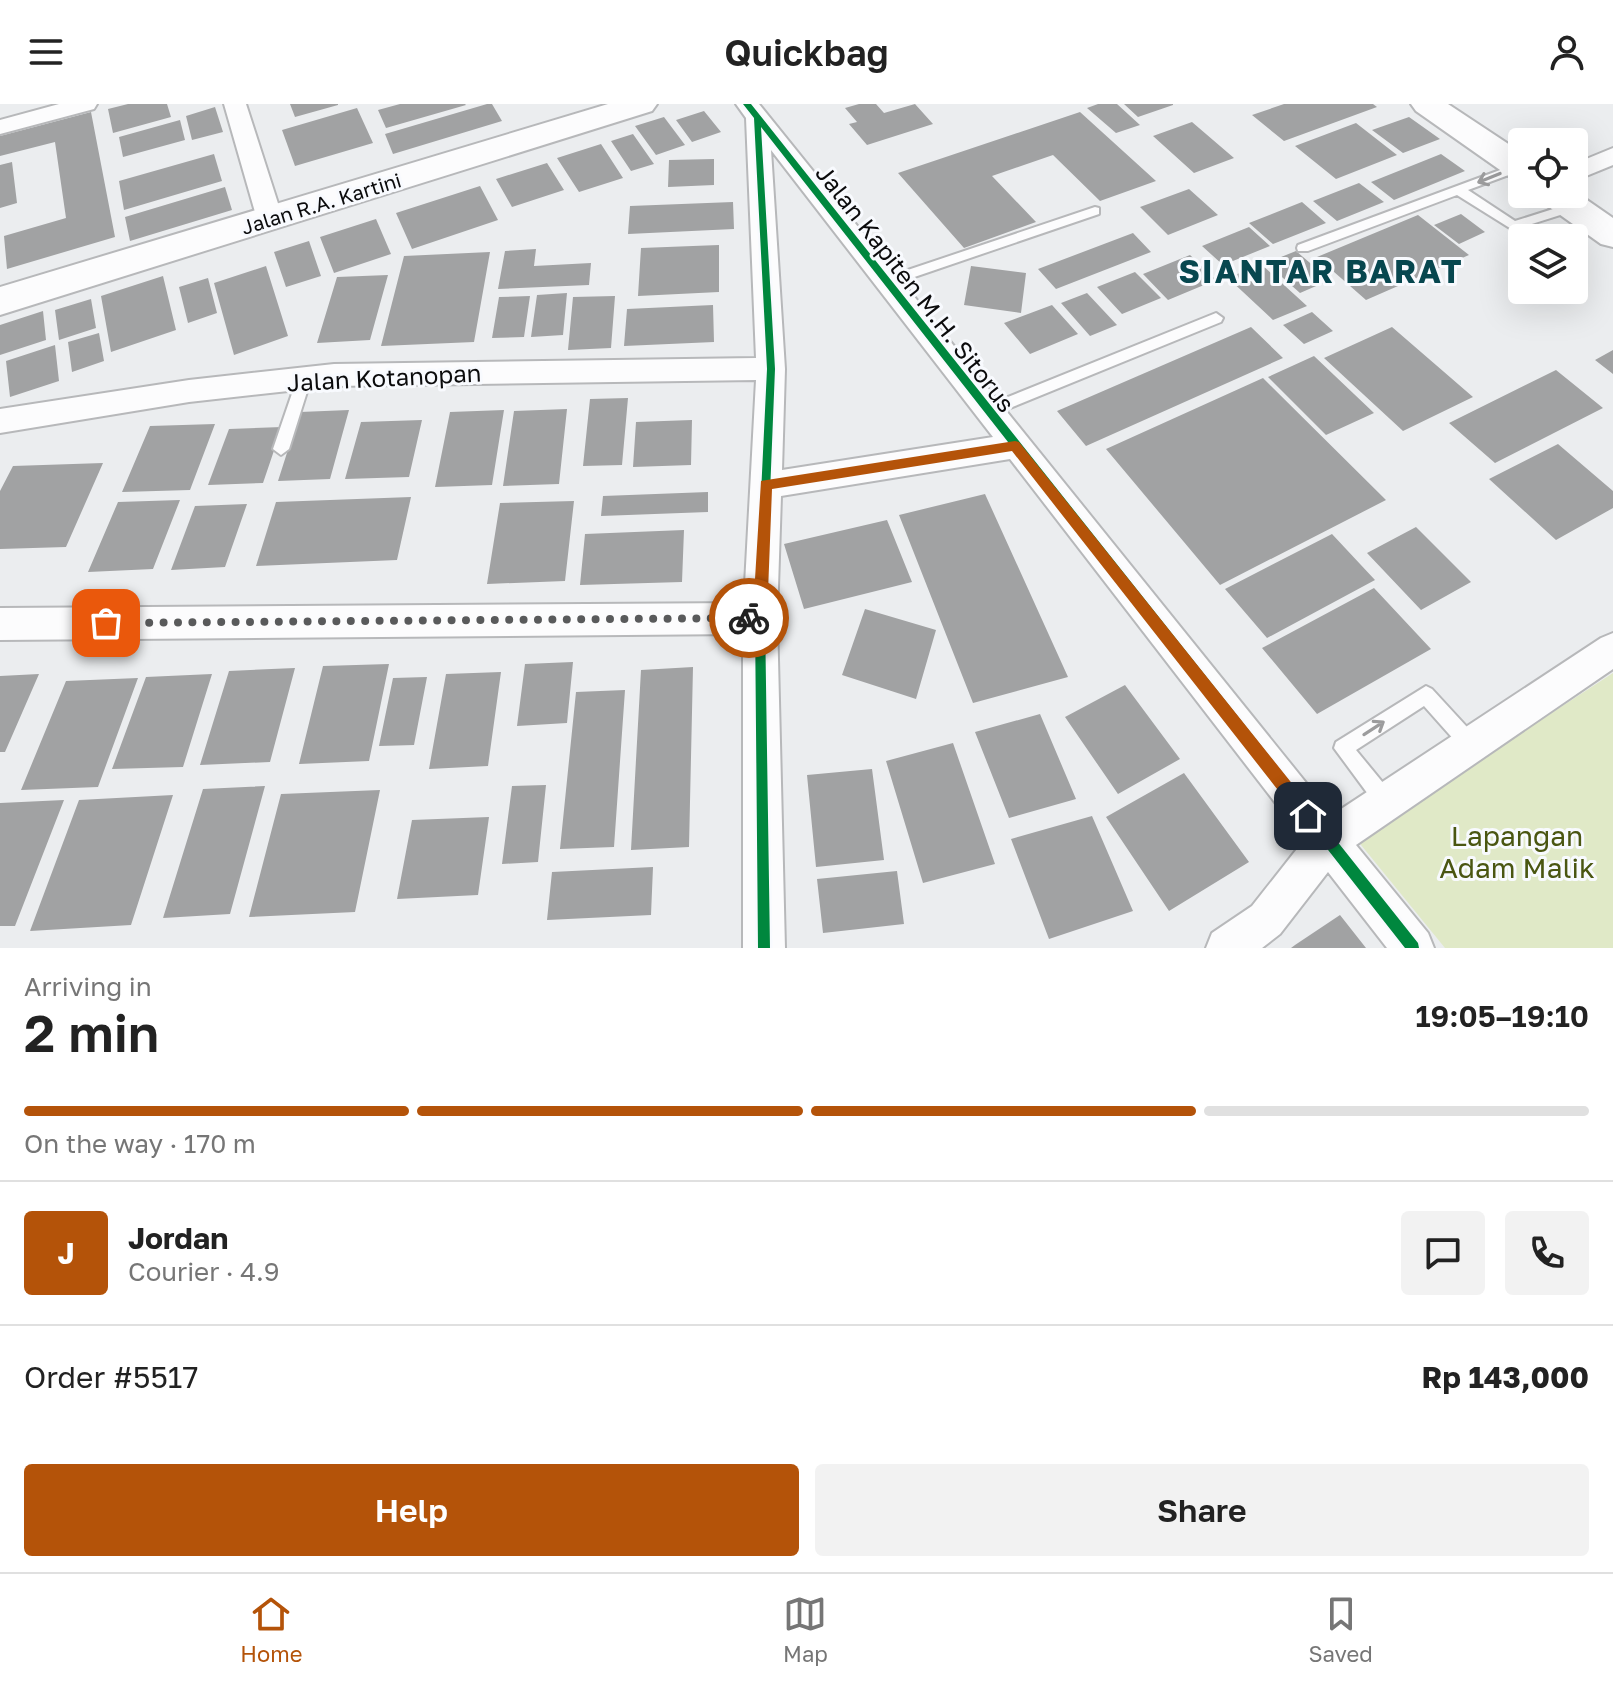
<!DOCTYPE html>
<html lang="en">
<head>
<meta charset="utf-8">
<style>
	:root { --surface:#fff; --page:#f2f2f2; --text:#222; --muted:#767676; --line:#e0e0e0; --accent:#b45309 }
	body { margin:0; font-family:"Golos Text",sans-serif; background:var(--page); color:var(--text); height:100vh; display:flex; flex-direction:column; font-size:30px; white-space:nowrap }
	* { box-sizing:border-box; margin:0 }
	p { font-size:26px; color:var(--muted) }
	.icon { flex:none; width:44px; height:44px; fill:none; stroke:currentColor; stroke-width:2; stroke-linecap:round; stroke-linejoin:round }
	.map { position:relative; height:844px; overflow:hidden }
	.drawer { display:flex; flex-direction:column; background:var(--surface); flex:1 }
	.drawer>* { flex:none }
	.tools { position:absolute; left:1508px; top:24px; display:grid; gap:16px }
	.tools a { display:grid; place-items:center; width:80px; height:80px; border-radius:8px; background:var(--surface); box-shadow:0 8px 32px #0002; font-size:40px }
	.pin { position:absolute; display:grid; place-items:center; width:68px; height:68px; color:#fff; margin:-34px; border-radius:16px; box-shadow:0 4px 12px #0006 }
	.courier { position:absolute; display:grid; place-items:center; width:80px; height:80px; margin:-40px; border:6px solid #b45309; border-radius:50%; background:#fff; color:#222; box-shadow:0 2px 10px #0007 }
	.summary em { font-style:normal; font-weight:600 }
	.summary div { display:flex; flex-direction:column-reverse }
	.summary { display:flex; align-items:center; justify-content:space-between; height:136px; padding:0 24px }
	h1 { font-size:52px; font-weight:600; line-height:60px }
	.bar { display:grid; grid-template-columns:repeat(4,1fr); gap:12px 8px; align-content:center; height:96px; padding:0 24px }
	.bar i { height:10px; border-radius:6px; background:var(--line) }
	.bar .active { background:var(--accent) }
	.bar p { grid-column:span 4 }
	.line { display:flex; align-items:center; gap:20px; padding:0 24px; border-top:2px solid var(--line) }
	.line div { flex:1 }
	.round { display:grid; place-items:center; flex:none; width:84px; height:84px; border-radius:8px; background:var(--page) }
	.cta { display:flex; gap:16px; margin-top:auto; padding:16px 24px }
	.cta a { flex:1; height:92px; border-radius:8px; background:var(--accent); color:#fff; font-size:32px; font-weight:600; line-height:92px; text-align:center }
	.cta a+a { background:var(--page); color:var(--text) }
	header { display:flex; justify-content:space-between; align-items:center; height:104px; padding:0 24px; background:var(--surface); font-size:36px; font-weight:600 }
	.dock { display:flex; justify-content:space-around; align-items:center; height:112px; border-top:2px solid var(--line); background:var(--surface); font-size:22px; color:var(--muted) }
	.dock a { display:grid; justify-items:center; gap:4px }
	.dock .active { color:var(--accent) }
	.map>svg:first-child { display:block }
	.green { fill:#e0e9c7 }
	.building { fill:#a1a2a3 }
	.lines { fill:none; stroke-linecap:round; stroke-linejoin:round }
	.lane-casing { stroke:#b7b8ba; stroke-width:4 }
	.street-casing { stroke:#b7b8ba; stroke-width:4 }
	.secondary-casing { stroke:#b7b8ba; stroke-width:4 }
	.lane { fill:#fcfcfd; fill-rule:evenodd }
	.street { fill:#fcfcfd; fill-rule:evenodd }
	.secondary { fill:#fcfcfd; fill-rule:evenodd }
	.cycleway-casing { stroke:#f8fafe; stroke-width:5 }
	.cycleway { fill:#00873e; fill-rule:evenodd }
	.oneway { stroke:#9c9c9d }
	.route { fill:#b45309 }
	.done { stroke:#595a5b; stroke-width:8; stroke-dasharray:0 14.4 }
	.labels { text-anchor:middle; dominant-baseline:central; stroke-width:6; stroke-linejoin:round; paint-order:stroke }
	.far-street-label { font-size:20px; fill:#0b0b0c; stroke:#f8fafe }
	.street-label { font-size:24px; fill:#0b0b0c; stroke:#f8fafe }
	.near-park-label { font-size:28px; fill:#4a5611; stroke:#f8fafe }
	.district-label { font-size:32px; font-weight:bold; letter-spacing:2px; fill:#07474f; stroke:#f8fafe }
</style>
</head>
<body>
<header><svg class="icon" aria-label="menu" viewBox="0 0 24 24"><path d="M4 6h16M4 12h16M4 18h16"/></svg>Quickbag<svg class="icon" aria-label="person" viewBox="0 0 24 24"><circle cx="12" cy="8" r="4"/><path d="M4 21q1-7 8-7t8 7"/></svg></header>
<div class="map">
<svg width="1613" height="844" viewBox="0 0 1613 844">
	<rect width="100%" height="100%" fill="#ebedef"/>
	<path class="green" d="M 1613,569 L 1613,844 L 1445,844 L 1357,736 Z"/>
	<path class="building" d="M 128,0 L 167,0 L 171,13 L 113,29 L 108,5 Z
		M 290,0 L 338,0 L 338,1 L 295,13 Z
		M 400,0 L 465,0 L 466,1 L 386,24 L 378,6 Z
		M 487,0 L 492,0 L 502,17 L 393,50 L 385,30 Z
		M 859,0 L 876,0 L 884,9 L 915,0 L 933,20 L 867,41 L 849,20 L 857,18 L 845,4 Z
		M 1098,0 L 1117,0 L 1140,21 L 1116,29 L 1087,4 Z
		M 1124,0 L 1173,0 L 1173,1 L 1138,13 Z
		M 1284,0 L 1373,0 L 1377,3 L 1284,37 L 1252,11 Z
		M 215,3 L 223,28 L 192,36 L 186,12 Z
		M 357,4 L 373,39 L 295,62 L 282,26 Z
		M 704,7 L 721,28 L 692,38 L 676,16 Z
		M 91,8 L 115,133 L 7,165 L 4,132 L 66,114 L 55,38 L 0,52 L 0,32 Z
		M 1080,8 L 1156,77 L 1100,97 L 1053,51 L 992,72 L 1036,118 L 964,144 L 898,69 Z
		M 664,13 L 685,41 L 656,51 L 635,22 Z
		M 1409,13 L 1440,35 L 1403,49 L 1372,26 Z
		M 180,16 L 185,36 L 123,53 L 119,33 Z
		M 1192,18 L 1234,54 L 1194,69 L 1153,32 Z
		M 1356,19 L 1397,51 L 1336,75 L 1295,42 Z
		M 633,30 L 654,60 L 631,67 L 611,37 Z
		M 601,40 L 623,74 L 579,88 L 557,54 Z
		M 214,50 L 222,77 L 124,106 L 119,77 Z
		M 1441,50 L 1465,67 L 1394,96 L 1371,78 Z
		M 714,55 L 714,81 L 668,83 L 669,56 Z
		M 12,58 L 17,99 L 0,104 L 0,61 Z
		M 547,59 L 564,86 L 512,103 L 496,75 Z
		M 1359,79 L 1384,98 L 1337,117 L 1313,97 Z
		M 480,82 L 498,116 L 412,145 L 396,109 Z
		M 225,83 L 232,106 L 130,137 L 125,113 Z
		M 1189,85 L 1218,111 L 1168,131 L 1140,103 Z
		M 733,98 L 734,125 L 628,130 L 630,102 Z
		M 1302,98 L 1326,119 L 1273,140 L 1249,119 Z
		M 1461,110 L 1485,128 L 1459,140 L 1434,121 Z
		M 1418,111 L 1469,151 L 1366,196 L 1317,153 Z
		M 376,115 L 391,150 L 334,169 L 320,133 Z
		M 1249,123 L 1270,142 L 1223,161 L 1202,142 Z
		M 1133,129 L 1151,148 L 1056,185 L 1038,165 Z
		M 309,137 L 321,172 L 286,183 L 274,148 Z
		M 719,141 L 719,188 L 638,192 L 641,144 Z
		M 536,145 L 534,162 L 591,159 L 589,181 L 498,185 L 505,147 Z
		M 1296,147 L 1330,176 L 1300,189 L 1266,159 Z
		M 490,148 L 474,238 L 381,242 L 404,152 Z
		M 1190,151 L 1216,176 L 1168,196 L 1143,170 Z
		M 1261,160 L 1307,202 L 1273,216 L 1228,174 Z
		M 266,162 L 288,232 L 234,251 L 214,179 Z
		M 971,162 L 1026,169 L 1021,209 L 964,201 Z
		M 1135,168 L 1161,194 L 1122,210 L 1097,183 Z
		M 388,171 L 370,236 L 317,239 L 337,173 Z
		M 163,172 L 176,226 L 111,248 L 101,192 Z
		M 208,174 L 217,209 L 188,219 L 179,183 Z
		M 567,189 L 563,231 L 531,233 L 537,191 Z
		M 1087,189 L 1117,221 L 1090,232 L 1061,199 Z
		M 530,192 L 524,233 L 492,234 L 499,193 Z
		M 615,192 L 611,244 L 568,246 L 573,193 Z
		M 91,195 L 96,224 L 59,236 L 55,206 Z
		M 713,201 L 714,238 L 624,242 L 627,205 Z
		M 1052,201 L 1078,230 L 1030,250 L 1004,219 Z
		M 43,207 L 46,236 L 0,251 L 0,221 Z
		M 1312,208 L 1333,227 L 1304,240 L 1283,221 Z
		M 1251,223 L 1283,254 L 1086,342 L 1057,307 Z
		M 1392,223 L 1473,293 L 1403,327 L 1324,254 Z
		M 99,229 L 104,257 L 72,268 L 68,238 Z
		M 55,241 L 59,277 L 10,293 L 6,257 Z
		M 1613,246 L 1613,270 L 1595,256 Z
		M 1314,252 L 1374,309 L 1326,331 L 1268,273 Z
		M 1556,266 L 1603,304 L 1495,359 L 1449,319 Z
		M 1263,274 L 1386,396 L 1220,481 L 1106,345 Z
		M 628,294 L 622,361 L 583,362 L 590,295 Z
		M 567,305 L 559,380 L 503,382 L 514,307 Z
		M 349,306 L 330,375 L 278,377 L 300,308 Z
		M 504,306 L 492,381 L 435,383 L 450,308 Z
		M 422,316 L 409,373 L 345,375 L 361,318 Z
		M 692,316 L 691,361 L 633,363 L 636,318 Z
		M 215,320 L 190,386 L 122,388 L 150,322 Z
		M 282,323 L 263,379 L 208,381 L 229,325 Z
		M 1558,340 L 1613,387 L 1613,404 L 1556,436 L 1489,375 Z
		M 103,359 L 66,443 L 0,445 L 0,387 L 13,362 Z
		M 708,388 L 708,408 L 601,412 L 603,392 Z
		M 985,390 L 1068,573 L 973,599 L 899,411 Z
		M 411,393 L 397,456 L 256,462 L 276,398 Z
		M 180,396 L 153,465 L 88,468 L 118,398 Z
		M 574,397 L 565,477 L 487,480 L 500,399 Z
		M 247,400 L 225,463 L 171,466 L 195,402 Z
		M 887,416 L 912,478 L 804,505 L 784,440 Z
		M 1416,423 L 1471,478 L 1421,506 L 1367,449 Z
		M 684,426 L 682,478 L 580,481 L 585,430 Z
		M 1332,430 L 1375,476 L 1267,534 L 1225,485 Z
		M 1374,484 L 1431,545 L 1317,610 L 1262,544 Z
		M 865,505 L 936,526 L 916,595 L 842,571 Z
		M 573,558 L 567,619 L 517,622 L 525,560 Z
		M 389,560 L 369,657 L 299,660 L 323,562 Z
		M 693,563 L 689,743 L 631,746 L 641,566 Z
		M 295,564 L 270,658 L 200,661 L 229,567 Z
		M 501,568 L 488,662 L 429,665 L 446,570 Z
		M 39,570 L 5,648 L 0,648 L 0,572 Z
		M 212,570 L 183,663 L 112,665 L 146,573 Z
		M 427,573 L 414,641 L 379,642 L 393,574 Z
		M 138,574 L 98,683 L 21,686 L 66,577 Z
		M 1125,581 L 1180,655 L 1118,690 L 1065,613 Z
		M 625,586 L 614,743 L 560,745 L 576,588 Z
		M 1040,610 L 1076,695 L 1009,714 L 975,628 Z
		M 953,639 L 995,760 L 923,779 L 886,657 Z
		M 872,665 L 884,756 L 816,763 L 807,671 Z
		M 1184,669 L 1249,758 L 1169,807 L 1106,713 Z
		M 546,681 L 538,758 L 502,760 L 512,682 Z
		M 265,682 L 230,810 L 163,814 L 203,685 Z
		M 380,686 L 355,808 L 249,813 L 281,690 Z
		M 173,691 L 131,821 L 30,827 L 79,696 Z
		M 64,696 L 15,822 L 0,822 L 0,699 Z
		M 1092,712 L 1133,807 L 1049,835 L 1011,735 Z
		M 489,713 L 478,791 L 397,795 L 412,716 Z
		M 653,763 L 651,811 L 547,816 L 552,768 Z
		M 897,767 L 904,820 L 823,829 L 817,775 Z
		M 1340,811 L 1366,844 L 1291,844 L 1295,841 Z"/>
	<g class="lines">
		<g class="lane-casing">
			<path id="lane" d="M 1519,59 L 1522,60 L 1522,66 L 1468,86 L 1515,117 L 1572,99 L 1576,100 L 1576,106 L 1513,126 L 1457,91 L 1308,147 L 1298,147 L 1297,144 L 1298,141 Z
				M 1095,103 L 1099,104 L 1099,110 L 891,181 L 881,181 L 879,178 L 881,175 Z
				M 1216,209 L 1223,214 L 1221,218 L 993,311 L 988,313 L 981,307 L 983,303 Z
				M 304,269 L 311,275 L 289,345 L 281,351 L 273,345 L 297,275 Z
				M 1426,582 L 1432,585 L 1478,635 L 1480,641 L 1478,647 L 1471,650 L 1464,647 L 1424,602 L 1356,646 L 1393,691 L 1396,698 L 1393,705 L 1386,708 L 1379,705 L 1334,644 L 1336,638 Z"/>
		</g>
		<g class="street-casing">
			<path id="street" d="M 59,0 L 97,0 L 94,5 L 0,30 L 0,16 Z
				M 224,0 L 246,0 L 283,115 L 279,121 L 270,124 L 261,121 L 257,115 Z
				M 736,0 L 759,0 L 1332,711 L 1601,534 L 1613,529 L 1613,565 L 1356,741 L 1428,829 L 1434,844 L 1387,844 L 1328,768 L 1280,830 L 1262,844 L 1206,844 L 1212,829 L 1252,802 L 1304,736 L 1010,355 L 781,392 L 777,514 L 785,844 L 743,844 L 743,530 L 0,536 L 0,504 L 744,499 L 756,276 L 334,282 L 189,298 L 0,329 L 0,305 L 189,276 L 334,260 L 756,254 L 746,14 ZM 771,46 L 993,333 L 782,366 L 785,265 Z
				M 1613,44 L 1613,61 L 1574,77 L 1574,60 Z"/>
		</g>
		<g class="secondary-casing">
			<path id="secondary" d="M 608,0 L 657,0 L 652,7 L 0,211 L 0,183 Z
				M 1411,0 L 1448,0 L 1522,49 L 1522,76 L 1510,73 L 1416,7 Z
				M 1574,87 L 1613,114 L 1613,143 L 1601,140 L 1542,98 L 1537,90 L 1574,90 Z"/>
		</g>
		<use href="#lane" class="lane"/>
		<use href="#street" class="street"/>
		<use href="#secondary" class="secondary"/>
		<g class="cycleway-casing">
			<path id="cycleway" d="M 743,0 L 751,0 L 1418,839 L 1419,844 L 1405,844 L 761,23 L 775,265 L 765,514 L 770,844 L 758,844 L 755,514 L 767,265 L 754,14 Z"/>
		</g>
		<use href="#cycleway" class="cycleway"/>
	</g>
	<defs><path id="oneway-shaft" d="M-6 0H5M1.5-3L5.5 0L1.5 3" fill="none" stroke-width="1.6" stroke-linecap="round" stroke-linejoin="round" transform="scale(2)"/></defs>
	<g class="oneway">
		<use href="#oneway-shaft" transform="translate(1489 74) rotate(158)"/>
		<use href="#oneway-shaft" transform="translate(1374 624) rotate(-33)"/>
	</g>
	<path class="route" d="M 1015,337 L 1019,338 L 1314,707 L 1314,718 L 1303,718 L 1012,347 L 772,385 L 767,514 L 760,520 L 744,519 L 744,510 L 753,508 L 761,377 Z"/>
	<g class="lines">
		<path class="done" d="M 106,519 L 749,514"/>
	</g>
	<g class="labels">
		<g class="far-street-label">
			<text transform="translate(321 99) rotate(-17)">Jalan R.A. Kartini</text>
		</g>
		<g class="street-label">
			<text transform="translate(916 184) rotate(52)">Jalan Kapiten M.H. Sitorus</text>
			<text transform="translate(384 273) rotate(-3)">Jalan Kotanopan</text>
		</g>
		<g class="near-park-label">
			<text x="1517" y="731">Lapangan<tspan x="1517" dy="32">Adam Malik</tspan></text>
		</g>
		<g class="district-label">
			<text x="1321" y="167">SIANTAR BARAT</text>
		</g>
	</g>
</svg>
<div class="tools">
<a><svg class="icon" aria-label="locate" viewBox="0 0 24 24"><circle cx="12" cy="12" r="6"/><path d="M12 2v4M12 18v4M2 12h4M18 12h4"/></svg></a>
<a><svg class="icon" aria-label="layers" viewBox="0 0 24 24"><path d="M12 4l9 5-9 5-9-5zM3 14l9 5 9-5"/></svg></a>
</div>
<div class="pin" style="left:106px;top:519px;background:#ea580c"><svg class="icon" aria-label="bag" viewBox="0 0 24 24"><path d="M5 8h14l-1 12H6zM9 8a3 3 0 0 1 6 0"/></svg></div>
<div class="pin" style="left:1308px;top:712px;background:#1f2937"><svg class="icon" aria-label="home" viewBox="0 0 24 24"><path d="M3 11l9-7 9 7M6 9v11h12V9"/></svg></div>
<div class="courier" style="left:749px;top:514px"><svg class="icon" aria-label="bike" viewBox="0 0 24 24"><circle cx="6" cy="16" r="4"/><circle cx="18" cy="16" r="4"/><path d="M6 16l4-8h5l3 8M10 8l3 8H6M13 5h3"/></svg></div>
</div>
<section class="drawer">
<div class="summary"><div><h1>2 min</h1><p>Arriving in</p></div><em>19:05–19:10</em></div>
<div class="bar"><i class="active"></i><i class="active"></i><i class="active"></i><i></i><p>On the way · 170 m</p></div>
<div class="line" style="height:144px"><b class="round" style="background:var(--accent);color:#fff">J</b><div><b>Jordan</b><p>Courier · 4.9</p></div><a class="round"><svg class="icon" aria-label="chat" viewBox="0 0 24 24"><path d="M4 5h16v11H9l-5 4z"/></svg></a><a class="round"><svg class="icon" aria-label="phone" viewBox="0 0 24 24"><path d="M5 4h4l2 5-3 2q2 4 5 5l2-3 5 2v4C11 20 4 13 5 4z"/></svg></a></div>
<div class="line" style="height:104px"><div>Order #5517</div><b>Rp 143,000</b></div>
<div class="cta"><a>Help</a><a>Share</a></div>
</section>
<nav class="dock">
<a class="active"><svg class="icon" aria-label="home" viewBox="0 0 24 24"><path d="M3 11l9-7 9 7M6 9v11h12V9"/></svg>Home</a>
<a><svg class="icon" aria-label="map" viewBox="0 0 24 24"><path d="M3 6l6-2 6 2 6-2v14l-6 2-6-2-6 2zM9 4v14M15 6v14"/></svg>Map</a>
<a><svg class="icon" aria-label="saved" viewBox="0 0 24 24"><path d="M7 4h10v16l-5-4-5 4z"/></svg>Saved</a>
</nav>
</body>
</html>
